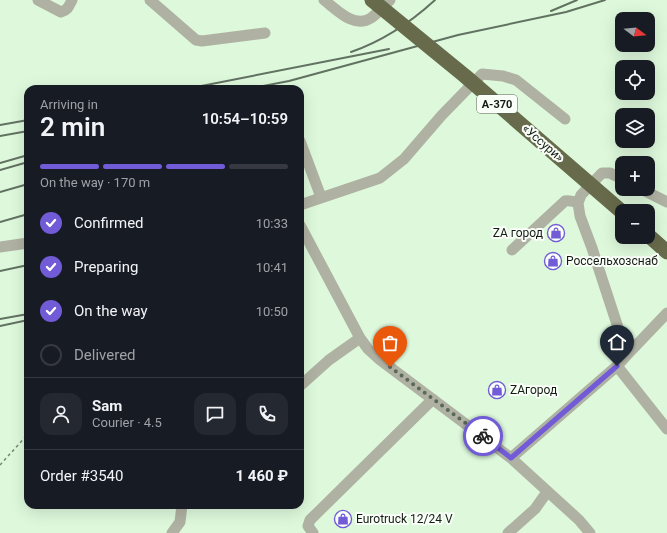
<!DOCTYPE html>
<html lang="en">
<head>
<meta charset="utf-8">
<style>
	:root { --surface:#171b24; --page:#242831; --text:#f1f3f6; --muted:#9ea1a6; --line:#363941; --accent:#715bd6 }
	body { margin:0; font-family:Roboto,sans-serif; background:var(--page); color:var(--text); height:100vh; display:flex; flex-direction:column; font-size:15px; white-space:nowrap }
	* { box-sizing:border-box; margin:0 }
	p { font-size:13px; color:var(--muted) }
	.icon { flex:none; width:22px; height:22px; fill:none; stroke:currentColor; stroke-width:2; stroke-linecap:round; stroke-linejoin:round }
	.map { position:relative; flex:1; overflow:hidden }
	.drawer { position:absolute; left:24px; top:85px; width:280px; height:424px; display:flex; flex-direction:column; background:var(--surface); border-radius:12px; box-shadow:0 4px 16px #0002 }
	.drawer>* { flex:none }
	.needle { width:26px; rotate:106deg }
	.tools { position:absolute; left:615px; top:12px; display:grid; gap:8px }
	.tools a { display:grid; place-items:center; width:40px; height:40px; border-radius:8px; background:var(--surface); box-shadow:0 4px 16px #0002; font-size:20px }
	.pin { position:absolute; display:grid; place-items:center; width:34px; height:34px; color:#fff; margin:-41px -17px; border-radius:50% 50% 50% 0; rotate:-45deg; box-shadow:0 0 4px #0007 }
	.pin .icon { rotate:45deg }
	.courier { position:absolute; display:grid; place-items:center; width:40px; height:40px; margin:-20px; border:3px solid #715bd6; border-radius:50%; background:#fff; color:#222; box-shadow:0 1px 5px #0007 }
	.summary em { font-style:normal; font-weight:600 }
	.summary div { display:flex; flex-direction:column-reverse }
	.summary { display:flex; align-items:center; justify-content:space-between; height:68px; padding:0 16px }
	h1 { font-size:26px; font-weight:600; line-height:30px }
	.bar { display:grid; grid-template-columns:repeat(4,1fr); gap:6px 4px; align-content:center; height:48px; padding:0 16px }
	.bar i { height:5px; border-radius:3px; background:var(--line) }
	.bar .selected { background:var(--accent) }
	.bar p { grid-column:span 4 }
	.line { display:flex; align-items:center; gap:10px; padding:0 16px; border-top:1px solid var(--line) }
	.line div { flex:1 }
	.round { display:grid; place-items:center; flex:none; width:42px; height:42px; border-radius:12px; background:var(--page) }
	ol { padding:0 16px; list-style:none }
	li { display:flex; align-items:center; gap:12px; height:44px }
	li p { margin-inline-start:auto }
	li .icon { padding:4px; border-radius:50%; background:var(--accent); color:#fff; stroke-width:4 }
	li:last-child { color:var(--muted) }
	li i { width:22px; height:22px; border:2px solid var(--line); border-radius:50% }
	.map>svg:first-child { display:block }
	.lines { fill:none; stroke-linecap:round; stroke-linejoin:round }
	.path { stroke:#768774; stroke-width:1.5; stroke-dasharray:3 3; stroke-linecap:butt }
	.minor { stroke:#afb1a2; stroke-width:11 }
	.highway { stroke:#676b4b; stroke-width:15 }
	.rail { stroke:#627261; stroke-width:2 }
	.highway-bridge { stroke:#676b4b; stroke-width:15 }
	.done { stroke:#5a6958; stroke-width:4; stroke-dasharray:0 7.2 }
	.route { stroke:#715bd6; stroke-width:5 }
	.labels { text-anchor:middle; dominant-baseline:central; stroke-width:4; stroke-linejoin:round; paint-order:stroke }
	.shield { fill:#f9fef8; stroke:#586057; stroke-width:1 }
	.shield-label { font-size:11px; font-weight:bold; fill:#131c12 }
	.street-label { font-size:12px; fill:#131c12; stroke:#f9fef8 }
	.poi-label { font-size:12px; fill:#131c12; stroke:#f9fef8; text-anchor:start }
</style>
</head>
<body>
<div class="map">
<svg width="667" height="533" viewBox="0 0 667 533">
	<rect width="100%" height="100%" fill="#ddf8db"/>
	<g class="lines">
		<path class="path" d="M 0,465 L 28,434"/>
		<path class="minor" d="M 38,0 L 61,12 C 68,10 69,6 72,0
			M 150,0 L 196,40 L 202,41 L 265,33
			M 324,0 C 337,10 354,29 371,18 C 378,13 384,6 390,0
			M 300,141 L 321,197
			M 622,179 L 610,173 L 602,173 L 581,195 L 578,203 L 580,216 L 592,248 L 627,355 L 667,313
			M 641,189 L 667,202
			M 300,205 L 380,178 L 404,159 L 442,115 L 482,74 L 503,76 L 516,80 L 565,119
			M 300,225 L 360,338 L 368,349 L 379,359 L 511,458 L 617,366 L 627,355
			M 0,247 L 28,243
			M 512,250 L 565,201 C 570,200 573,201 578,203
			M 617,366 L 667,429
			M 300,386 L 329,360 L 360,338
			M 511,458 L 579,520 L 590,533
			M 172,533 L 180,522 L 182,505
			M 313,533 L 308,526 L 310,520 L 433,399
			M 508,533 L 535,509 L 547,492"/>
		<path class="highway" d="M 648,235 L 667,252"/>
		<path class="rail" d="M 551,11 L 577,0
			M 351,52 C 383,41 411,22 435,0
			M 186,89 L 389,49
			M 247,89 L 289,81 L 458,35 L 566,12 L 605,0
			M 0,125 L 28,120
			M 0,136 L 28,131
			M 0,163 L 28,155
			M 0,170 L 28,162
			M 0,192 L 28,184
			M 0,222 L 28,214
			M 0,271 L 28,265
			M 0,319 L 28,314
			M 0,326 L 28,320"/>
		<path class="highway-bridge" d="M 372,0 L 465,76 L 621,211"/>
	</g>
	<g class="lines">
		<path class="done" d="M 390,367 L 483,436"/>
		<path class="route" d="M 483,436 L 511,458 L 617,366"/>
	</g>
	<defs>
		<g id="shop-ring" transform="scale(0.9)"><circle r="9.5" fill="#f9fef8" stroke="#715bd6" stroke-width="1.5"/><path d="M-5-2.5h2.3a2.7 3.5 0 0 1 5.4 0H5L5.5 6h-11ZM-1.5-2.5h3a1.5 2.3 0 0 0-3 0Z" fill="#715bd6"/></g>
	</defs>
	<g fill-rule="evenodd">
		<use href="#shop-ring" x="556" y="233"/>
		<use href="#shop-ring" x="553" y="261"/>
		<use href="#shop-ring" x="497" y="390"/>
		<use href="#shop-ring" x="343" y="519"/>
	</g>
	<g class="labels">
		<rect class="shield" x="477" y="95" width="40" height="18" rx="3"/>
		<g class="shield-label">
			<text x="497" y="104">А-370</text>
		</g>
		<g class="street-label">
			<text transform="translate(543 143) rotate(41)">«Уссури»</text>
		</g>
		<g class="poi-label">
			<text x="543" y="233" text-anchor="end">ZA город</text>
			<text x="566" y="261">Россельхозснаб</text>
			<text x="510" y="390">ZAгород</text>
			<text x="356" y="519">Eurotruck 12/24 V</text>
		</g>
	</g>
</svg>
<div class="tools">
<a><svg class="needle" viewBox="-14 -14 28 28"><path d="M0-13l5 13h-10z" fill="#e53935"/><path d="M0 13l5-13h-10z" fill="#9ea1a6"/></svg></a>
<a><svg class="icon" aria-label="locate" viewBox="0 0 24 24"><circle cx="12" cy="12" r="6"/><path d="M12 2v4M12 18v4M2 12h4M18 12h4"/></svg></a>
<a><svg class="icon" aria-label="layers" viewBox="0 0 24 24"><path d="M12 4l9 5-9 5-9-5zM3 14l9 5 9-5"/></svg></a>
<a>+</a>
<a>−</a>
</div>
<div class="pin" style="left:390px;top:367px;background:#ea580c"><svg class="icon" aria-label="bag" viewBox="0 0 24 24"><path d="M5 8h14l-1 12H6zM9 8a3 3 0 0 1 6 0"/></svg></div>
<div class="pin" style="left:617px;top:366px;background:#1f2937"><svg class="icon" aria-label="home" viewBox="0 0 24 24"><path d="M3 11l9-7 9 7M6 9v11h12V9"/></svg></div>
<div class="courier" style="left:483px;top:436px"><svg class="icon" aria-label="bike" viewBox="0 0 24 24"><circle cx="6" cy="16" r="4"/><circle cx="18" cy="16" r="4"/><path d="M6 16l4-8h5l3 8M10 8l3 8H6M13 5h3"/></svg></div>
<section class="drawer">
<div class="summary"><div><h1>2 min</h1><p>Arriving in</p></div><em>10:54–10:59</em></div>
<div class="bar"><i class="selected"></i><i class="selected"></i><i class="selected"></i><i></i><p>On the way · 170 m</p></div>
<ol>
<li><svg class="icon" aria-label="check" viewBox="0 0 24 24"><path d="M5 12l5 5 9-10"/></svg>Confirmed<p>10:33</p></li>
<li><svg class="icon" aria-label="check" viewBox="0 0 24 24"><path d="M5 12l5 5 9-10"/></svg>Preparing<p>10:41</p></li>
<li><svg class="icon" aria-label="check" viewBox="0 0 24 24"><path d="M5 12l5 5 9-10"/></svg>On the way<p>10:50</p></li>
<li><i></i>Delivered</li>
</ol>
<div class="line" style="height:72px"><a class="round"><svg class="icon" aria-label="person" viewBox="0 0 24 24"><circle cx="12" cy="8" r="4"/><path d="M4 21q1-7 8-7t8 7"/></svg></a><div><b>Sam</b><p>Courier · 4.5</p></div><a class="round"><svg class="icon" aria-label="chat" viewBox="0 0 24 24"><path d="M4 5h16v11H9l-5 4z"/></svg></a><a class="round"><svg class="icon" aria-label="phone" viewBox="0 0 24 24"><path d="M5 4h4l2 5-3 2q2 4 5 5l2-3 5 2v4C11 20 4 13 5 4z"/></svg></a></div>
<div class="line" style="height:52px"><div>Order #3540</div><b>1 460 ₽</b></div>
</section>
</div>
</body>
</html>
